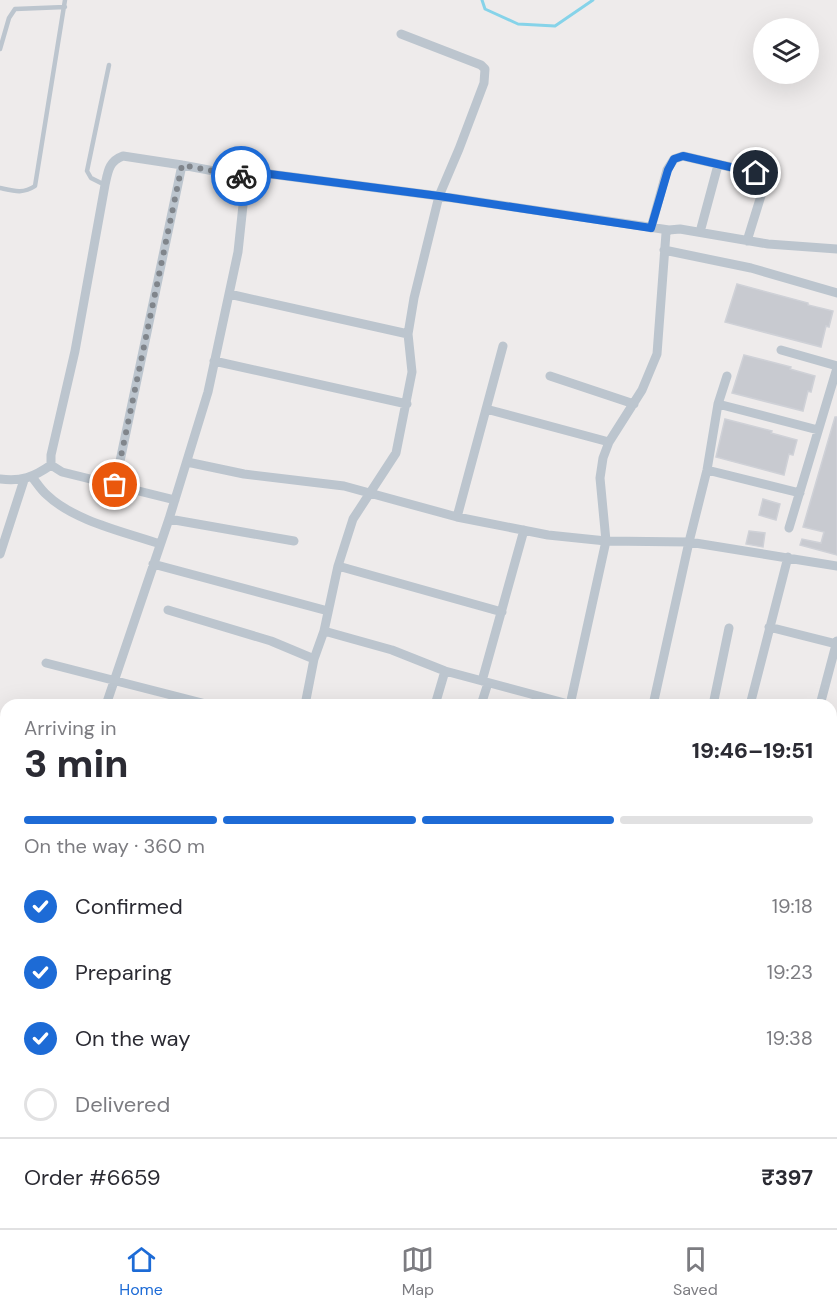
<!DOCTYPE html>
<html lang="en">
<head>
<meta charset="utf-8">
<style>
	:root { --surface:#fff; --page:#f7f7f7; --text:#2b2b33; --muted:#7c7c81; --line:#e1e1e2; --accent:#1d6bd6 }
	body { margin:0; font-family:"DM Sans",sans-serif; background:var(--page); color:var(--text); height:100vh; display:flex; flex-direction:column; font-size:22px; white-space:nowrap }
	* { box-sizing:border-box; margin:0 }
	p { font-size:20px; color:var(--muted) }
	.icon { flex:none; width:33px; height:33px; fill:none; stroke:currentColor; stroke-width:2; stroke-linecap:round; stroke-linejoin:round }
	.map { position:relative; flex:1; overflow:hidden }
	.sheet { position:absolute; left:0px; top:699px; width:837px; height:530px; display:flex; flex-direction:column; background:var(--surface); border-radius:18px 18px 0 0; box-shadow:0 6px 24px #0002 }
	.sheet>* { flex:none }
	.controls { position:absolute; left:753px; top:18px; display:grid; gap:12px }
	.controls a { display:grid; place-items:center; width:66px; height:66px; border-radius:50%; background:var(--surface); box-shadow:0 6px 24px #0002; font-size:30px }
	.pin { position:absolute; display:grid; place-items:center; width:51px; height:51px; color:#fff; margin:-26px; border:3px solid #fff; border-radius:50%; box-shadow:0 2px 6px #0007 }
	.courier { position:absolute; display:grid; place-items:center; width:60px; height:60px; margin:-30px; border:4px solid #1d6bd6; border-radius:50%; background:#fff; color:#222; box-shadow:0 2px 8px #0007 }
	.overview em { font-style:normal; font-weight:800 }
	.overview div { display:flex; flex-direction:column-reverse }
	.overview { display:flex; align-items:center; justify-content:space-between; height:102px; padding:0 24px }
	h1 { font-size:39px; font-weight:800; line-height:45px }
	.bar { display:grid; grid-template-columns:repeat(4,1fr); gap:9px 6px; align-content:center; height:72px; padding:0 24px }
	.bar i { height:8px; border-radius:4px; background:var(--line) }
	.bar .on { background:var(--accent) }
	.bar p { grid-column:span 4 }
	.line { display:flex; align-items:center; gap:15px; padding:0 24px; border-top:2px solid var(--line) }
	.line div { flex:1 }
	ol { padding:0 24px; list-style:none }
	li { display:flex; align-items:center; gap:18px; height:66px }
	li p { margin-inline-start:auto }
	li .icon { padding:6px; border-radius:50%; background:var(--accent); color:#fff; stroke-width:4 }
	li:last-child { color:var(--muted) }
	li i { width:33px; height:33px; border:3px solid var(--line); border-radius:50% }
	.tabs { display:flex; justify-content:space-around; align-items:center; height:84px; border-top:2px solid var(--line); background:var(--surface); font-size:16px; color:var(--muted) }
	.tabs a { display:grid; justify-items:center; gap:3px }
	.tabs .on { color:var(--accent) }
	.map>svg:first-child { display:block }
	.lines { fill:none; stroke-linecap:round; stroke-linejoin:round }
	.stream { stroke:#86d3e9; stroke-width:3 }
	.building { fill:#c8cad0; stroke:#cfd1d7; stroke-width:1.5 }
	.lane { stroke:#bcc5ce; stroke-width:4.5 }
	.street { stroke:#bcc5ce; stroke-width:9 }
	.primary { stroke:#abbaca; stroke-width:14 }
	.rail-casing { stroke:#adb0b6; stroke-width:5 }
	.rail { stroke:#fff; stroke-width:3; stroke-dasharray:9; stroke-linecap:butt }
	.done { stroke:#80858b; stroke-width:6; stroke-dasharray:0 10.8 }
	.route { stroke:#1d6bd6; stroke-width:8 }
</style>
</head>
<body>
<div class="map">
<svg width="837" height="1228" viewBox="0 0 837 1228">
	<rect width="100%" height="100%" fill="#eeebeb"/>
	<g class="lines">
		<path class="stream" d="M 482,0 L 485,9 L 518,24 L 555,26 L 593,0"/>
	</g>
	<path class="building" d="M 737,284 L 808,303 L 808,305 L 833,311 L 829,327 L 826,326 L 821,347 L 725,322 Z
		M 744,355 L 791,367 L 790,369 L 815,376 L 811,392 L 808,391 L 803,411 L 732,393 Z
		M 835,417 L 837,417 L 837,555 L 800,545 L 802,539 L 821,543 L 824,532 L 803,527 Z
		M 725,419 L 772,431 L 771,433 L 797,440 L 793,455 L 789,454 L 784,475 L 716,457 Z
		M 763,499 L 780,504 L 776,520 L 759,515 Z
		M 749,531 L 765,533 L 763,547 L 746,544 Z"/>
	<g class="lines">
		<path class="lane" d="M 0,49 L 9,18 L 15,9 L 65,7
			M 105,185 L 91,178 L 87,171 L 109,65
			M 0,188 C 14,191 23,194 35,186 L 65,0
			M 98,1222 L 99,1228"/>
		<path class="street" d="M 182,165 L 246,177
			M 651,228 L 667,170 L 674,159 L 683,156 L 756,173 C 762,177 764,179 764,186 L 747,241
			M 700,232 L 718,165
			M 664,250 L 751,268 L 837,293
			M 229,294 L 408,334
			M 781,350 L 837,366
			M 214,361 L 407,404
			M 550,376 L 634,404
			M 727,376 L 718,404 L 707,470 L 689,542 L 837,566
			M 718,404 L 818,430
			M 486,409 L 609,442
			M 187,462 L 244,474 L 344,486 L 457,517 L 548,535 L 606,541 L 689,542 L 653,705
			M 707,470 L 800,493
			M 32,477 C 37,483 41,490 47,495 C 74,521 125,532 160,544
			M 0,479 C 21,482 34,477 51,465
			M 115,485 L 182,165 L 123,156 C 109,161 108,171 105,185 L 75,351 L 51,455 L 51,465 L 62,472 L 175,500
			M 457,517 L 503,346
			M 169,519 L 294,541
			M 789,528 L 837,368
			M 0,554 L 24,480
			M 153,564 L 328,611
			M 338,566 L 502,612
			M 168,610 L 271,641 L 314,659
			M 769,627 L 836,644
			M 324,631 L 392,650 L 445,671 L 572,705
			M 46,663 L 210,705
			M 482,681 L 524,530
			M 106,705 L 169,519 L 208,392 L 238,252 L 246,177 L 254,172 L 439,196 L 669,230
			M 305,705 L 314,659 L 324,631 L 338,566 L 353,519 L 396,453 L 412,372 L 408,334 L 414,298 L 439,196 L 459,149 L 484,83 L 485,69 L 481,65 L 401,34
			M 435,705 L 445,671
			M 481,705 L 488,683
			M 570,705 L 606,541 L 600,478 L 603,458 L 609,442 L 642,390 L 657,354 L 666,233 L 669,230 L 680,229 L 768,244 L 837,249
			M 713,705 L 729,628
			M 750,705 L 788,557
			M 820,705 L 837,641
			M 831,722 L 837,723
			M 831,791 L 837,793
			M 5,842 L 6,842
			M 831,924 L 837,912
			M 831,972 L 837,971
			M 831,1009 L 837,1010
			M 831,1116 L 837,1086
			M 831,1159 L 837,1160
			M 414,1222 L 425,1228
			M 511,1228 L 512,1222"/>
		<path class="primary" d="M 0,940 L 6,982
			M 0,1060 L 6,1103
			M 23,1222 L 24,1228
			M 41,1222 L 42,1228"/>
		<g class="rail-casing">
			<path id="rail" d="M 0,991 L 6,995
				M 354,1222 L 362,1228"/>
		</g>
		<use href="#rail" class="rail"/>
	</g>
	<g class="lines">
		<path class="done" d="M 115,485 L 182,165 L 241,176"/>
		<path class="route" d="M 241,176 L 246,177 L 254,172 L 439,196 L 651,228 L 668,170 L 674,159 L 683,156 L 756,173"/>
	</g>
</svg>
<div class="controls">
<a><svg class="icon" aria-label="layers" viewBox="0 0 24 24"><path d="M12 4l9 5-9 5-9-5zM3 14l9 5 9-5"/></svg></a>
</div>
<div class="pin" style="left:115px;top:485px;background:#ea580c"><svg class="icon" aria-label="bag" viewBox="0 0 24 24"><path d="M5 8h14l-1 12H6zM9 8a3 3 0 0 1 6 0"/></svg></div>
<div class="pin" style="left:756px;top:173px;background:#1f2937"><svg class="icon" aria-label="home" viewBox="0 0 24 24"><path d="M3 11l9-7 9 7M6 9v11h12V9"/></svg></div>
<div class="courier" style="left:241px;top:176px"><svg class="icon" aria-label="bike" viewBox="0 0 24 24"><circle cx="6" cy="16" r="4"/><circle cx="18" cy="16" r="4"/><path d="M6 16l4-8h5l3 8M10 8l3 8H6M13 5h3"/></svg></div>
<section class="sheet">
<div class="overview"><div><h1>3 min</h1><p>Arriving in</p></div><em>19:46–19:51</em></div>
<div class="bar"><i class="on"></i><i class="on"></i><i class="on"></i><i></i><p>On the way · 360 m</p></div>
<ol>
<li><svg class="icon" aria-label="check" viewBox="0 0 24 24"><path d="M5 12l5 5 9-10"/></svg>Confirmed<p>19:18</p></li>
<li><svg class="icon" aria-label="check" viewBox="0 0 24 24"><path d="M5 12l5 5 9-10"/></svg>Preparing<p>19:23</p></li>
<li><svg class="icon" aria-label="check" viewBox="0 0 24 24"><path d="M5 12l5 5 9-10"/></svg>On the way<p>19:38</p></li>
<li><i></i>Delivered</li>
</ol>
<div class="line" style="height:78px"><div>Order #6659</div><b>₹397</b></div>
</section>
</div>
<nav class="tabs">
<a class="on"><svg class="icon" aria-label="home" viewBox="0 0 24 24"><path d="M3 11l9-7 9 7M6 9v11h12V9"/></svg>Home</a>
<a><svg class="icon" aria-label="map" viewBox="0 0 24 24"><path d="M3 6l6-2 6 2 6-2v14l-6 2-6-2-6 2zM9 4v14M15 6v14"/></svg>Map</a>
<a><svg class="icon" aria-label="saved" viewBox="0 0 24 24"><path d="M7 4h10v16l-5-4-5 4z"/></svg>Saved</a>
</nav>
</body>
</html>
